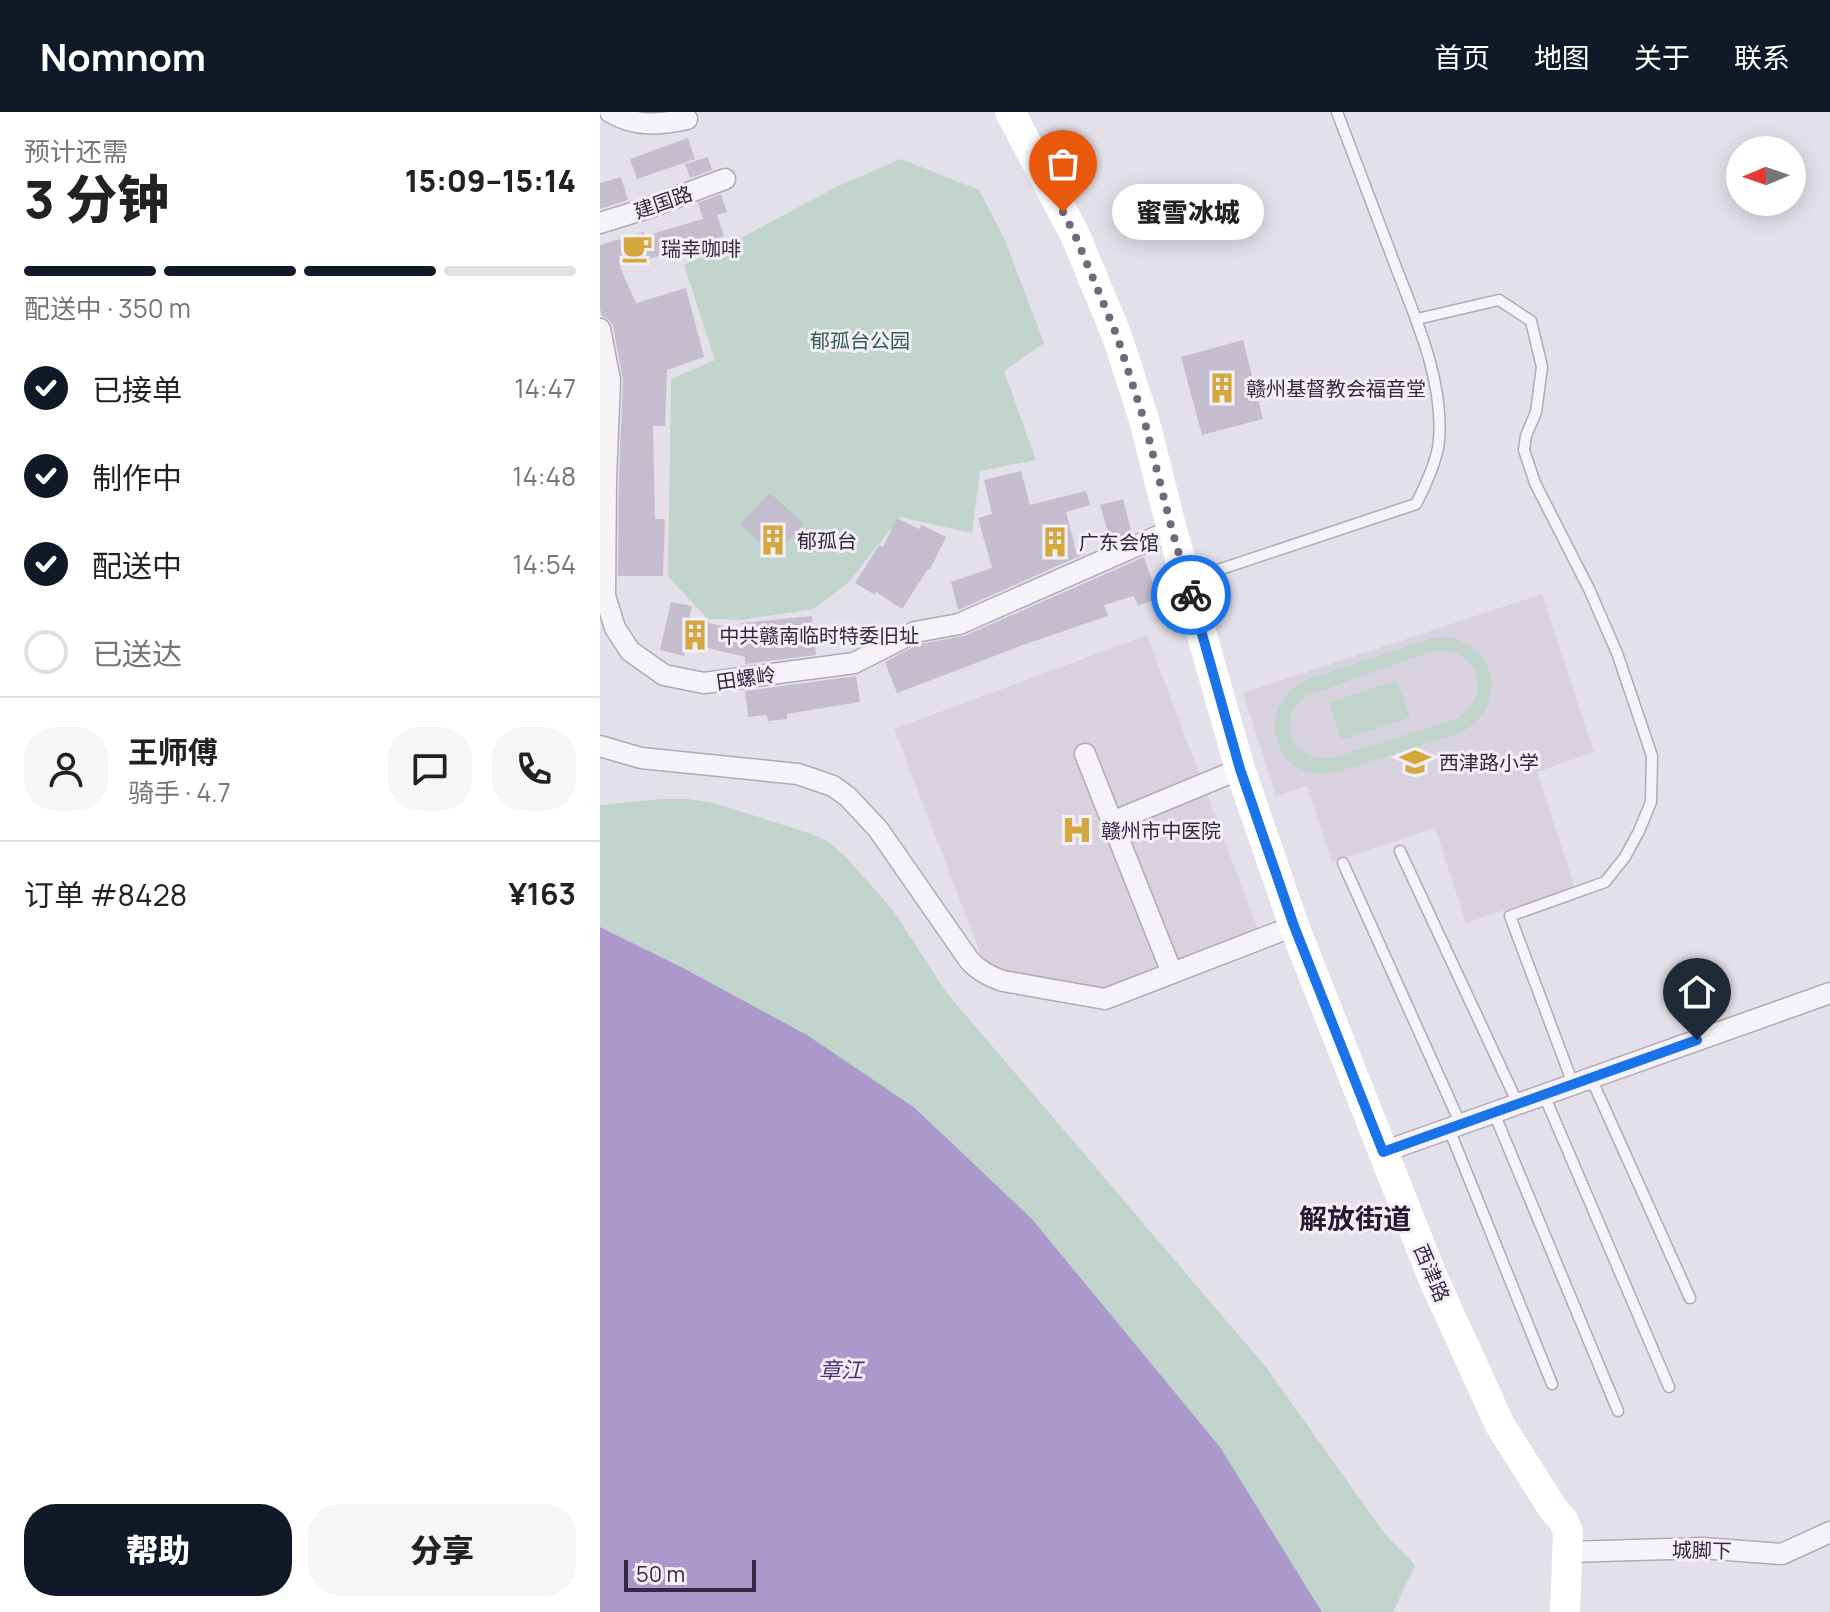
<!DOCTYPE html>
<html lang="zh">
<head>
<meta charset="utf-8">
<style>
	:root { --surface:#fff; --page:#f6f6f6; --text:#222; --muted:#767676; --line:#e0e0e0; --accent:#111827 }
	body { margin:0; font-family:Manrope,"Noto Sans SC",sans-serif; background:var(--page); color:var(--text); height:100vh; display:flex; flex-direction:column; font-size:30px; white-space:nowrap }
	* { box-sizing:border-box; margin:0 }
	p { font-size:26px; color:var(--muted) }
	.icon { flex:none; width:44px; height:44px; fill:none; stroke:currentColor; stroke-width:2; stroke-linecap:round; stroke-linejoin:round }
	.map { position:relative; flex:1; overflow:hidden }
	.panel { display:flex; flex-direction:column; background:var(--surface); width:600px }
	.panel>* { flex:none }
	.needle { width:52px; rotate:268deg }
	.controls { position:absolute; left:1126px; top:24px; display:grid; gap:16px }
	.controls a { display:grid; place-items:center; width:80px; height:80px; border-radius:50%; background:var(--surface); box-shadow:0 4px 20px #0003; font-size:40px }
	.scale { position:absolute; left:24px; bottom:20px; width:132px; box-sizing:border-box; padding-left:8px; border:4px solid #342842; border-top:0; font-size:22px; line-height:28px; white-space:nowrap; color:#342842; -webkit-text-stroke:6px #f3eff7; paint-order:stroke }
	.pin { position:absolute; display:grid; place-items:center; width:68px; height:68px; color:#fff; margin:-82px -34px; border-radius:50% 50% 50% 0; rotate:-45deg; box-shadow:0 0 8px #0007 }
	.pin .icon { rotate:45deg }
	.courier { position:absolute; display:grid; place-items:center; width:80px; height:80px; margin:-40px; border:6px solid #1a73e8; border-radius:50%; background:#fff; color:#222; box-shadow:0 2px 10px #0007 }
	.bubble { position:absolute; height:56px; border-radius:28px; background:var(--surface); box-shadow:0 4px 20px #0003; font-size:26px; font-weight:800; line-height:56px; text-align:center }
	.head em { font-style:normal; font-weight:800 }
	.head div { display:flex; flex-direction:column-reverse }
	.head { display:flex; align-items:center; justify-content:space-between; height:136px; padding:0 24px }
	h1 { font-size:52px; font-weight:800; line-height:60px }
	.bar { display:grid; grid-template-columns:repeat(4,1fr); gap:12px 8px; align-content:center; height:96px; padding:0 24px }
	.bar i { height:10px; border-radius:6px; background:var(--line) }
	.bar .selected { background:var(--accent) }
	.bar p { grid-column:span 4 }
	.line { display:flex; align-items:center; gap:20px; padding:0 24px; border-top:2px solid var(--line) }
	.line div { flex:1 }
	.round { display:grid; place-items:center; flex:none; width:84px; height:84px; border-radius:32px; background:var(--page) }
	ol { padding:0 24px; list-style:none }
	li { display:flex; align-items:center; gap:24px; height:88px }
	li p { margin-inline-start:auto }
	li .icon { padding:8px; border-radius:50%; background:var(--accent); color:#fff; stroke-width:4 }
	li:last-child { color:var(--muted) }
	li i { width:44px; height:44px; border:4px solid var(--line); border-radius:50% }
	.action { display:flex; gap:16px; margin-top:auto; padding:16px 24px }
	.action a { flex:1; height:92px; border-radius:32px; background:var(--accent); color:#fff; font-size:32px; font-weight:800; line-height:92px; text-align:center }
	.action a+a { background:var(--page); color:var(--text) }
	header { display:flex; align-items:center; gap:48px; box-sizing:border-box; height:112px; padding:0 40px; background:var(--accent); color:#fff }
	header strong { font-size:38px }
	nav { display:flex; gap:44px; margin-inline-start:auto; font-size:28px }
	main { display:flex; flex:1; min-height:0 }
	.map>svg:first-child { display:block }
	.built { fill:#d8d2df }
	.green { fill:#c0d4cc; fill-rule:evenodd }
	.water { fill:#ab99cb }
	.building { fill:#c4bdcd }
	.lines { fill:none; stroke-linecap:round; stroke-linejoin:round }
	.lane-casing { stroke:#afa9b8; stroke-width:13 }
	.street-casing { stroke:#afa9b8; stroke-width:23 }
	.lane { stroke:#f5f3f8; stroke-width:10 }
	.street { stroke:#f5f3f8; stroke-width:20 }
	.secondary { stroke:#fff; stroke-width:30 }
	.done { stroke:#72687d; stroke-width:8; stroke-dasharray:0 14.4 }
	.route { stroke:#1a73e8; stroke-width:10 }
	.labels { text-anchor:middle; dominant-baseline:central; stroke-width:6; stroke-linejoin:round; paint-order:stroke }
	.street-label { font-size:20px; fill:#342842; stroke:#f3eff7 }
	.poi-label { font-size:20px; fill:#342842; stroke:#f3eff7; text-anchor:start }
	.park-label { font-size:20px; fill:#345e50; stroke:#f3eff7 }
	.water-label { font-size:22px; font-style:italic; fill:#4d3078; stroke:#f3eff7 }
	.district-label { font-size:28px; font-weight:bold; fill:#261a32; stroke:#f3eff7 }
</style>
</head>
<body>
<header>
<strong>Nomnom</strong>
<nav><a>首页</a><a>地图</a><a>关于</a><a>联系</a></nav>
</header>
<main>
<section class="panel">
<div class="head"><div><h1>3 分钟</h1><p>预计还需</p></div><em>15:09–15:14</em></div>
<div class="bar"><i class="selected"></i><i class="selected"></i><i class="selected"></i><i></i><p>配送中 · 350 m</p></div>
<ol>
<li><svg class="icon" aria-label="check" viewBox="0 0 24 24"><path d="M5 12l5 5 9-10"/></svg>已接单<p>14:47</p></li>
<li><svg class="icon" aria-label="check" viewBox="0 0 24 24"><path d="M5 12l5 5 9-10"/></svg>制作中<p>14:48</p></li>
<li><svg class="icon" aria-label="check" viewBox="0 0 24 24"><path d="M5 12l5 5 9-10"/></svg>配送中<p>14:54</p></li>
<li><i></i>已送达</li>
</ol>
<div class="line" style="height:144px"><a class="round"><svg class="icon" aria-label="person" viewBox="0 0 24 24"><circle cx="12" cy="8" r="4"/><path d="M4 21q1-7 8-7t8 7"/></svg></a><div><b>王师傅</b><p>骑手 · 4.7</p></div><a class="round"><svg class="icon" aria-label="chat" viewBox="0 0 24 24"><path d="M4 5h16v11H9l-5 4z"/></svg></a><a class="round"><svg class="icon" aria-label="phone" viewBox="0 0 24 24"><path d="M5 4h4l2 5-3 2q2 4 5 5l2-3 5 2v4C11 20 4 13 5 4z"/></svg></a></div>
<div class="line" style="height:104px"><div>订单 #8428</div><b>¥163</b></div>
<div class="action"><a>帮助</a><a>分享</a></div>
</section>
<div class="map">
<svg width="1230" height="1500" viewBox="0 0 1230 1500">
	<rect width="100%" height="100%" fill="#e4e0ea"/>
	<path class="built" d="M 942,482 L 994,640 L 937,660 L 975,775 L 866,811 L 835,716 L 732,750 L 707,674 L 676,684 L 643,581 Z
		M 547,523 L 659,820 L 501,879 L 386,856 L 294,617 Z"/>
	<path class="green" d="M 301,47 L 379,78 L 404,126 L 444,231 L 404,259 L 436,348 L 380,359 L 372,421 L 300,405 L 249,470 L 214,497 L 141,508 L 107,507 L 68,464 L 71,267 L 115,248 L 84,153 L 132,131 L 238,74 Z
		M 845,525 C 899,533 909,595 860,621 C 831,630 801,639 772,649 C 755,654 736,663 718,662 C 665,656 659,585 711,566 L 833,526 ZM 836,538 C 878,536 893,581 859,606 L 729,647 C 690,647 675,608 706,584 Z
		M 797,568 L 810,605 L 742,628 L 729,591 Z
		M 60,687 L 89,687 L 114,691 L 209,721 L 229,730 L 245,744 L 293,798 L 346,880 L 666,1255 L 785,1422 L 815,1453 L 793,1500 L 722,1500 L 620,1335 L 432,1107 L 315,996 L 83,856 L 0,815 L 0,693 Z"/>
	<path class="water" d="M 0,815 L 83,856 L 207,923 L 315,996 L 432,1107 L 620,1335 L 722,1500 L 0,1500 Z"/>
	<path class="building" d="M 88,26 L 95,47 L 37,67 L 30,47 Z
		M 108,45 L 112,58 L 90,66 L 85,52 Z
		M 21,65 L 28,88 L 0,97 L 0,71 Z
		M 121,82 L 127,100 L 117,103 L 124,124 L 66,144 L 66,142 L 20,155 L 36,191 L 86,176 L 104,245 L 67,258 L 65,314 L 53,314 L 55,407 L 65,407 L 63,464 L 18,464 L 19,367 L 23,268 L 13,214 L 9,208 L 2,204 L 0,197 L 0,133 L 44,120 L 45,124 L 103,107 L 98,91 Z
		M 643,228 L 663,307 L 602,323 L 581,245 Z
		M 421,359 L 430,393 L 486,379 L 490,393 L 466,400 L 477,443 L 487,441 L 358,498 L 351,470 L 392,456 L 378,406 L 392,402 L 384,368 Z
		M 170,381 L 204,412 L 174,444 L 140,412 Z
		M 523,387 L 532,422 L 511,431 L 500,393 Z
		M 297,406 L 319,417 L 322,413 L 346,425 L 330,457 L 328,457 L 302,497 L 276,480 L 275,483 L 255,471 L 279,433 L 283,435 Z
		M 544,445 L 558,486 L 538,494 L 534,484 L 504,493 L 508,504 L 426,532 L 297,581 L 285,550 L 319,532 L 364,524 Z
		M 71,490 L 92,494 L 89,506 L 142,519 L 141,511 L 212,504 L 216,543 L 145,552 L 145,545 L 88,531 L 84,544 L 60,538 Z
		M 256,564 L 260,590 L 187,602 L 187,607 L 168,609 L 167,603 L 148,605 L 145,579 Z"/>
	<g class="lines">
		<g class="lane-casing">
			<path id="lane" d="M 817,207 L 899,188 L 931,209 L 942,255 L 936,300 L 926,324 L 924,338 L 935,371 L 989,477 L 1017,541 L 1052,644 L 1051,690 L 1039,719 L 1025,745 L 1005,770 L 910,804 L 973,972
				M 588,468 L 816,392 C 825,375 838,346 839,328 C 844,268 815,205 794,150 C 775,100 756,50 737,0
				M 800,739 L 918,992
				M 743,751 L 861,1013
				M 991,966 L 1090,1186
				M 944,983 L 1069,1275
				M 894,1001 L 1018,1299
				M 849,1017 L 952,1272"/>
		</g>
		<g class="street-casing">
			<path id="street" d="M 10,0 C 36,15 59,13 87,7
				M 0,111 L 48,96 L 125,67
				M 0,217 L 10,268 L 6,367 L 5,484 L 15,516 L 30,539 L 64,563 L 104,571 L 254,551 L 315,520 L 359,512 L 572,418
				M 0,634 L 41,646 L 198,662 L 233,674 L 248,685 L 278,717 L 369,848 C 379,859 389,864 403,869 L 505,887 L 694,814
				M 485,642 L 572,861
				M 512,710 L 640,657
				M 783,1040 L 1230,881
				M 968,1440 L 1102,1436 L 1182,1442 L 1230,1420"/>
		</g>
		<use href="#lane" class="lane"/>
		<use href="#street" class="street"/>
		<path class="secondary" d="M 410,0 L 475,123 L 517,224 L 545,311 L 572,418 L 640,657 L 694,814 L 833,1166 L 900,1313 L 953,1397 L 963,1408 L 968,1420 L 965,1500"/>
	</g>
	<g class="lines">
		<path class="done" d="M 463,100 L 475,123 L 517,224 L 545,311 L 572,418 L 591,483"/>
		<path class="route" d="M 591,483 L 640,657 L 694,814 L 783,1040 L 1097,928"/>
	</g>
	<defs>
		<g id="cafe-bare" transform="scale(2.4)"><path d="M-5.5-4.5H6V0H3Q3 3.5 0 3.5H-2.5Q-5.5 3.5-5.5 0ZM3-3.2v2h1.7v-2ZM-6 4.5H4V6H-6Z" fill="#d5a83f" stroke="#f3eff7" stroke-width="2.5" paint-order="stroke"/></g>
		<g id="building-bare" transform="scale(2.4)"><path d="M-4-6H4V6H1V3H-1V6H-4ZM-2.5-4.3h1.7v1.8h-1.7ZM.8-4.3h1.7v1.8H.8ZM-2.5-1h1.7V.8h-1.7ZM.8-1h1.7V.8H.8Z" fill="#d5a83f" stroke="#f3eff7" stroke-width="2.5" paint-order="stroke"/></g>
		<g id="school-bare" transform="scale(2.4)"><path d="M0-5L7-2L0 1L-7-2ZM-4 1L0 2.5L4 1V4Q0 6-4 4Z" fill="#d5a83f" stroke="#f3eff7" stroke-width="2.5" paint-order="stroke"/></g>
		<g id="hospital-bare" transform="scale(2.4)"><path d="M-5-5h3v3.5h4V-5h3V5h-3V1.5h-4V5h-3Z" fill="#d5a83f" stroke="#f3eff7" stroke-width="2.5" paint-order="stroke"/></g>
	</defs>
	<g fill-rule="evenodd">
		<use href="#cafe-bare" x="37" y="136"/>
		<use href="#building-bare" x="622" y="276"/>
		<use href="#building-bare" x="173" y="428"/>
		<use href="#building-bare" x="455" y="430"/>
		<use href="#building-bare" x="95" y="523"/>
		<use href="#school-bare" x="815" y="650"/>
		<use href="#hospital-bare" x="477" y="718"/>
	</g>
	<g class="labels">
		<g class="street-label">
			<text transform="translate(63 90) rotate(-19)">建国路</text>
			<text transform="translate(146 566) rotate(-8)">田螺岭</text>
			<text transform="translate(832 1161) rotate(67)">西津路</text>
			<text transform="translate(1102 1438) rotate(1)">城脚下</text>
		</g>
		<g class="poi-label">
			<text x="61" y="136">瑞幸咖啡</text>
			<text x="646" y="276">赣州基督教会福音堂</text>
			<text x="197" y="428">郁孤台</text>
			<text x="479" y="430">广东会馆</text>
			<text x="119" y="523">中共赣南临时特委旧址</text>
			<text x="839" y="650">西津路小学</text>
			<text x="501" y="718">赣州市中医院</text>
		</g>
		<g class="park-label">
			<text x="260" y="228">郁孤台公园</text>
		</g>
		<g class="water-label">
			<text x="241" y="1258">章江</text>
		</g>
		<g class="district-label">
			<text x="755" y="1106">解放街道</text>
		</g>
	</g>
</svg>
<div class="controls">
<a><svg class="needle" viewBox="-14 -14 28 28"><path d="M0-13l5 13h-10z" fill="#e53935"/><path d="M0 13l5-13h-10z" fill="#767676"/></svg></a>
</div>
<div class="scale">50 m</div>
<div class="pin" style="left:463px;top:100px;background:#ea580c"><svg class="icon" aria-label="bag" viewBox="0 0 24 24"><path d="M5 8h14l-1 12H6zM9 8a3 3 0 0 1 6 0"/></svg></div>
<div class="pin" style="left:1097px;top:928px;background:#1f2937"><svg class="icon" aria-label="home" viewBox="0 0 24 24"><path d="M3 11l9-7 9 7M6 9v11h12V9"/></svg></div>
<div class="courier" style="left:591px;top:483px"><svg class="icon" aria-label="bike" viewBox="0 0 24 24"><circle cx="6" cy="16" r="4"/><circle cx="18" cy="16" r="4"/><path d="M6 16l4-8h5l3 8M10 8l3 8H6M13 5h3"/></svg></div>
<div class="bubble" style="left:512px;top:72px;width:152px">蜜雪冰城</div>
</div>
</main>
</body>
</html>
